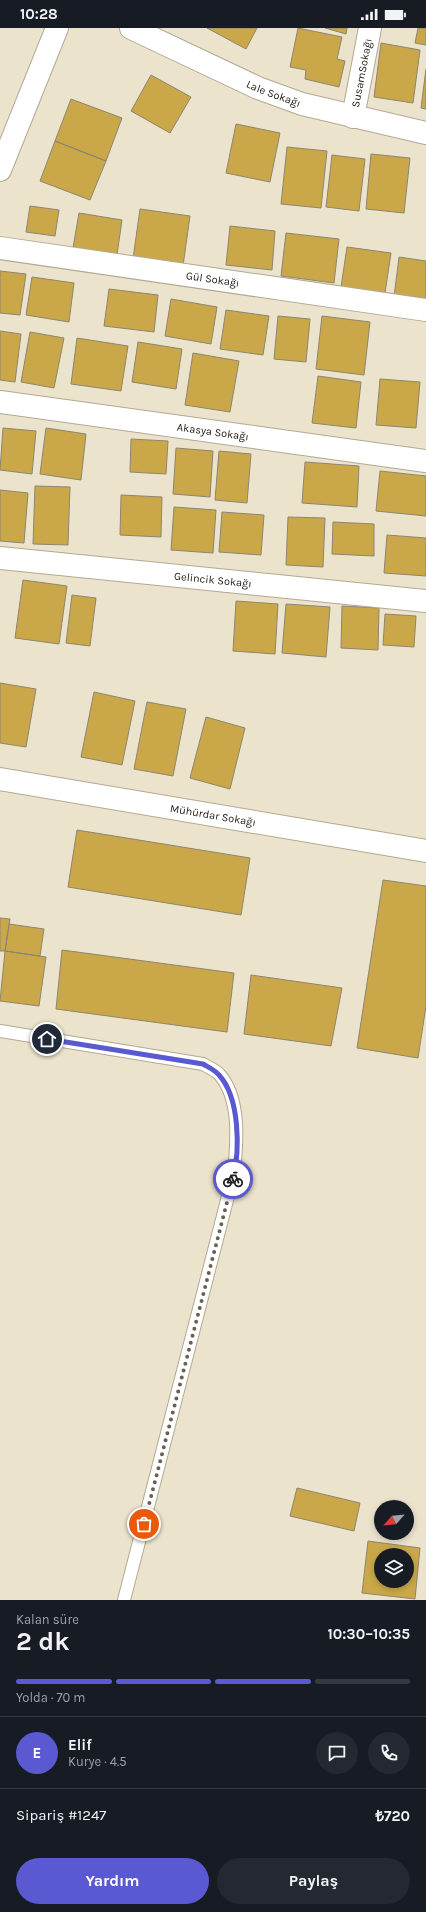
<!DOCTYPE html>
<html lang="tr">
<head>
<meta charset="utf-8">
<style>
	:root { --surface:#171b24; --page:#242831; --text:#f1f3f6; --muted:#9ea1a6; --line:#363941; --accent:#5a59d1 }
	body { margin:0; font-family:Karla,sans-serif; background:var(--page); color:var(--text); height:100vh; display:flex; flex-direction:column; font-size:15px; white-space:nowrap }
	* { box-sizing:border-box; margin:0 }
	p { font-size:13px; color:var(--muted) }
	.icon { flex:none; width:22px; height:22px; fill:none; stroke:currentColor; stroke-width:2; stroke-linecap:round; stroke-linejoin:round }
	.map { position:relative; height:1572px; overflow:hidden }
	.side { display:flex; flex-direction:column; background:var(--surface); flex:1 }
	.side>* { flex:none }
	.needle { width:26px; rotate:243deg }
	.tools { position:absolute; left:374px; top:1472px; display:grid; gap:8px }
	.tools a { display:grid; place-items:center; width:40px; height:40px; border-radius:50%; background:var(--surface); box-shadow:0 2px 6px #0003; font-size:20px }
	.pin { position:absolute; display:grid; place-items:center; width:34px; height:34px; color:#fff; margin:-17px; border:2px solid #fff; border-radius:50%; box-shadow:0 1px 4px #0007 }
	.courier { position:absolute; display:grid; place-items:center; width:40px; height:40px; margin:-20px; border:3px solid #5a59d1; border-radius:50%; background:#fff; color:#222; box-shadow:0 1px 5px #0007 }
	.overview em { font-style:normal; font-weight:700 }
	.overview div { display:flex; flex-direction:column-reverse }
	.overview { display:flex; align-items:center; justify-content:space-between; height:68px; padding:0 16px }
	h1 { font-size:26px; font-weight:700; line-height:30px }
	.bar { display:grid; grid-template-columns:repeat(4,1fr); gap:6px 4px; align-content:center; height:48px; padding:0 16px }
	.bar i { height:5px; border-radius:3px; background:var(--line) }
	.bar .on { background:var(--accent) }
	.bar p { grid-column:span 4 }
	.line { display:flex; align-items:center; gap:10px; padding:0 16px; border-top:1px solid var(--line) }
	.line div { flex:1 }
	.round { display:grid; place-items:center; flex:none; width:42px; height:42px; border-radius:21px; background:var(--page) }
	.cta { display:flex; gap:8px; margin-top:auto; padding:8px 16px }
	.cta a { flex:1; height:46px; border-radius:24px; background:var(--accent); color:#fff; font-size:16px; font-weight:700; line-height:46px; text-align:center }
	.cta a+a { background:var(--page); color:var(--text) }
	.status { display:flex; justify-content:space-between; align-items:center; height:28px; padding:0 20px; background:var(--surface); direction:ltr }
	.status svg { height:11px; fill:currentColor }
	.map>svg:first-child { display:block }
	.building { fill:#caa849; stroke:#8d8570; fill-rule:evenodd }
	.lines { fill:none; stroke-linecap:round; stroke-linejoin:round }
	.service-casing { stroke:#b1a993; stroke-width:14 }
	.minor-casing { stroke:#b1a993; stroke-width:24 }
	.tertiary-casing { stroke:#b1a993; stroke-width:24 }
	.service { stroke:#fff; stroke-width:12 }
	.minor { stroke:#fff; stroke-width:22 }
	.tertiary { stroke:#fff; stroke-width:22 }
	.done { stroke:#666154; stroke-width:4; stroke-dasharray:0 7.2 }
	.route { stroke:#5a59d1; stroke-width:5 }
	.labels { text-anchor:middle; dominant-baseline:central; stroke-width:4; stroke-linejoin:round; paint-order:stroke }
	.street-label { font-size:11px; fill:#1e1b13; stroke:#ece3cc }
</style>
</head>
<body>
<div class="status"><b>10:28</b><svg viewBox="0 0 49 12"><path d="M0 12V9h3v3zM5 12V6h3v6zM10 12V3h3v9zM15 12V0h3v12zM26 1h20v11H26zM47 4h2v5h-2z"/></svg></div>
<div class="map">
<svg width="426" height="1572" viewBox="0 0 426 1572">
	<rect width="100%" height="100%" fill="#ece3cc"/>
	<path class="building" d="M 207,0 L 257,0 L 246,21 Z
		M 298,0 L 342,9 L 337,31 L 345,33 L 339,59 L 305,51 L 306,42 L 290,39 Z
		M 325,0 L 347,0 L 346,6 Z
		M 418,0 L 426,0 L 426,17 L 415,15 Z
		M 381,15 L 420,22 L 413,75 L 374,69 Z
		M 426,41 L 426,81 L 421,80 Z
		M 151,47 L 191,69 L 170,105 L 131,83 Z
		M 71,71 L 122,90 L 106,133 L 55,113 Z
		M 236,96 L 280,105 L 270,154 L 226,145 Z
		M 55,113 L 106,133 L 90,172 L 40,153 Z
		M 287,119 L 327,123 L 321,180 L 281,176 Z
		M 371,126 L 410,130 L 404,185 L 366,181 Z
		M 332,127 L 365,131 L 359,183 L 326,179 Z
		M 30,178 L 59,182 L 55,208 L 26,204 Z
		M 140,181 L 190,188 L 183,238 L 133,231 Z
		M 79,185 L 122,192 L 117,227 L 73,220 Z
		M 230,198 L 275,203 L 272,242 L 226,237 Z
		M 286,205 L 339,211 L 334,255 L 281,248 Z
		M 347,219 L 391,225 L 385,265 L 341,259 Z
		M 399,229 L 426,233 L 426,273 L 394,269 Z
		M 0,243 L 26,246 L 20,287 L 0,285 Z
		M 32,249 L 74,255 L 69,294 L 26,287 Z
		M 109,261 L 158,267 L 154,304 L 104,298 Z
		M 171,271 L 217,279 L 211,316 L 165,308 Z
		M 226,282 L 269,288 L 263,327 L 220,321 Z
		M 278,288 L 310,291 L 306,334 L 274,331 Z
		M 322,288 L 370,294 L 364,347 L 316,341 Z
		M 0,303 L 21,306 L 15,354 L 0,352 Z
		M 30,304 L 64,310 L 54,360 L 21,354 Z
		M 77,310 L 128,318 L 121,363 L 71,356 Z
		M 138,314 L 182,321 L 176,361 L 132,354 Z
		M 193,325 L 239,333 L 230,384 L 185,377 Z
		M 318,348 L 361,354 L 356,400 L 312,395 Z
		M 380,351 L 420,354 L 416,400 L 376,397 Z
		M 3,400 L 36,403 L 32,446 L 0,442 Z
		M 46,400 L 86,406 L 81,452 L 40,446 Z
		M 131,411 L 168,413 L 166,446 L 130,444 Z
		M 176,420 L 213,423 L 210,469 L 173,466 Z
		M 219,423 L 251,426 L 247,475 L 215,472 Z
		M 305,434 L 359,438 L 357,479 L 302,475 Z
		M 380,443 L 426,448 L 426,488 L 376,483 Z
		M 35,458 L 70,459 L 68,517 L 33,516 Z
		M 0,462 L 28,465 L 24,515 L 0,513 Z
		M 121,467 L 162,469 L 161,509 L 120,507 Z
		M 174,479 L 216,482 L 213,525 L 171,522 Z
		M 222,484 L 264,487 L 261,527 L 219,524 Z
		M 288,489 L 325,490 L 323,539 L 286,537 Z
		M 333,494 L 374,496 L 374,528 L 332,526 Z
		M 387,507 L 426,510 L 426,548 L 384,545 Z
		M 23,552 L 67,558 L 59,616 L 15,610 Z
		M 72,567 L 96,570 L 90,618 L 66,615 Z
		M 236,573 L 278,576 L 275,626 L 233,623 Z
		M 286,576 L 330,579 L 326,629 L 282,625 Z
		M 342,578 L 379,580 L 378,622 L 341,620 Z
		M 385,586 L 416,588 L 414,619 L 383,617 Z
		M 0,655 L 36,661 L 26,719 L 0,715 Z
		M 94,664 L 135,673 L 122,737 L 81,729 Z
		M 147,674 L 186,681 L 173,748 L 134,741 Z
		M 206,689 L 245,700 L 230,761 L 190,750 Z
		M 77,802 L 250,830 L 241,887 L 68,859 Z
		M 383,852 L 426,858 L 426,978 L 418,1030 L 357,1020 Z
		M 0,890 L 10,891 L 5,923 L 0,923 Z
		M 9,896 L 44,901 L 40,928 L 5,923 Z
		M 62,922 L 234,945 L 227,1004 L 56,981 Z
		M 5,923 L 46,929 L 39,978 L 0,973 Z
		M 251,947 L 342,960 L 331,1018 L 244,1006 Z
		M 297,1460 L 360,1475 L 354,1503 L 290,1488 Z
		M 368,1513 L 420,1520 L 415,1571 L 362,1565 ZM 381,1527 L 407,1527 L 407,1553 L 381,1553 Z"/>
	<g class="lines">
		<g class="service-casing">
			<path id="service" d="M 0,1003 L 203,1036 C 208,1039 215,1042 219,1046 C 241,1070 237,1115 234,1145 L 124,1572"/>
		</g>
		<g class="minor-casing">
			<g id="minor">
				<path id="s1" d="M 131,0 L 258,60 L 302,76 L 426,105"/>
				<path id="s2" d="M 353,89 L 370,0"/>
				<path id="s3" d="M 0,220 L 426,282"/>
				<path id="s4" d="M 0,374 L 426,433"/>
				<path id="s5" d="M 0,530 L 426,573"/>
				<path id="s6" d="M 0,751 L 426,823"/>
			</g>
		</g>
		<g class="tertiary-casing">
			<path id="tertiary" d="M 0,142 L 57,0"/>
		</g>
		<use href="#service" class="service"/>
		<use href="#minor" class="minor"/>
		<use href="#tertiary" class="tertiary"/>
	</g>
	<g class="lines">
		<path class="done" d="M 144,1496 L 233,1151"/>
		<path class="route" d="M 47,1011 L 203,1036 C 208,1039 215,1042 219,1047 C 240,1070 240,1122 233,1151"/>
	</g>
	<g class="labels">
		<g class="street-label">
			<text stroke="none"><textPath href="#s2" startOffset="45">SusamSokağı</textPath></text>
			<text stroke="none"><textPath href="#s1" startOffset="157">Lale Sokağı</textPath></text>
			<text stroke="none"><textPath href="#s3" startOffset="215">Gül Sokağı</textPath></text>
			<text stroke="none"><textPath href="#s4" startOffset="215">Akasya Sokağı</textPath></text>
			<text stroke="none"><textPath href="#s5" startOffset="214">Gelincik Sokağı</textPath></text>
			<text stroke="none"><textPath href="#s6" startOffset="216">Mühürdar Sokağı</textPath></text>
		</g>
	</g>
</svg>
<div class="tools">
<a><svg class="needle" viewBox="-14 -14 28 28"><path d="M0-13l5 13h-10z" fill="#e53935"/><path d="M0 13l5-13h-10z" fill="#9ea1a6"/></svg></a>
<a><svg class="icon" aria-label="layers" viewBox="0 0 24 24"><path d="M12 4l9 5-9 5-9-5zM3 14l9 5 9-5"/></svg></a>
</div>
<div class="pin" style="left:144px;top:1496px;background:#ea580c"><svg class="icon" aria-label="bag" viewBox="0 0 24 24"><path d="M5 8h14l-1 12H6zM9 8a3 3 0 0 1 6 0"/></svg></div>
<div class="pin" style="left:47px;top:1011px;background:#1f2937"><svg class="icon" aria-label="home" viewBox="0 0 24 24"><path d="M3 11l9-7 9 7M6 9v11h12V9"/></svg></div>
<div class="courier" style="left:233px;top:1151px"><svg class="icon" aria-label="bike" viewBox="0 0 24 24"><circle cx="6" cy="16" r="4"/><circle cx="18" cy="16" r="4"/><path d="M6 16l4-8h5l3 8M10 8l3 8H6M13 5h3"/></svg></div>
</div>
<section class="side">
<div class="overview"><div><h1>2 dk</h1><p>Kalan süre</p></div><em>10:30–10:35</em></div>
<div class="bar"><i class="on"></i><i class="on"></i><i class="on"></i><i></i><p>Yolda · 70 m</p></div>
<div class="line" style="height:72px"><b class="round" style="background:var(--accent);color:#fff">E</b><div><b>Elif</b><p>Kurye · 4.5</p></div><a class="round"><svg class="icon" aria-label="chat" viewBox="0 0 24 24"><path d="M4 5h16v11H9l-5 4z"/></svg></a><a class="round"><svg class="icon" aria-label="phone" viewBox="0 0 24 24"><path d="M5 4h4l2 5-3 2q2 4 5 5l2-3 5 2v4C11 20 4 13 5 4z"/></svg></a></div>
<div class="line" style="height:52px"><div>Sipariş #1247</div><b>₺720</b></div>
<div class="cta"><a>Yardım</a><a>Paylaş</a></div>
</section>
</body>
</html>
